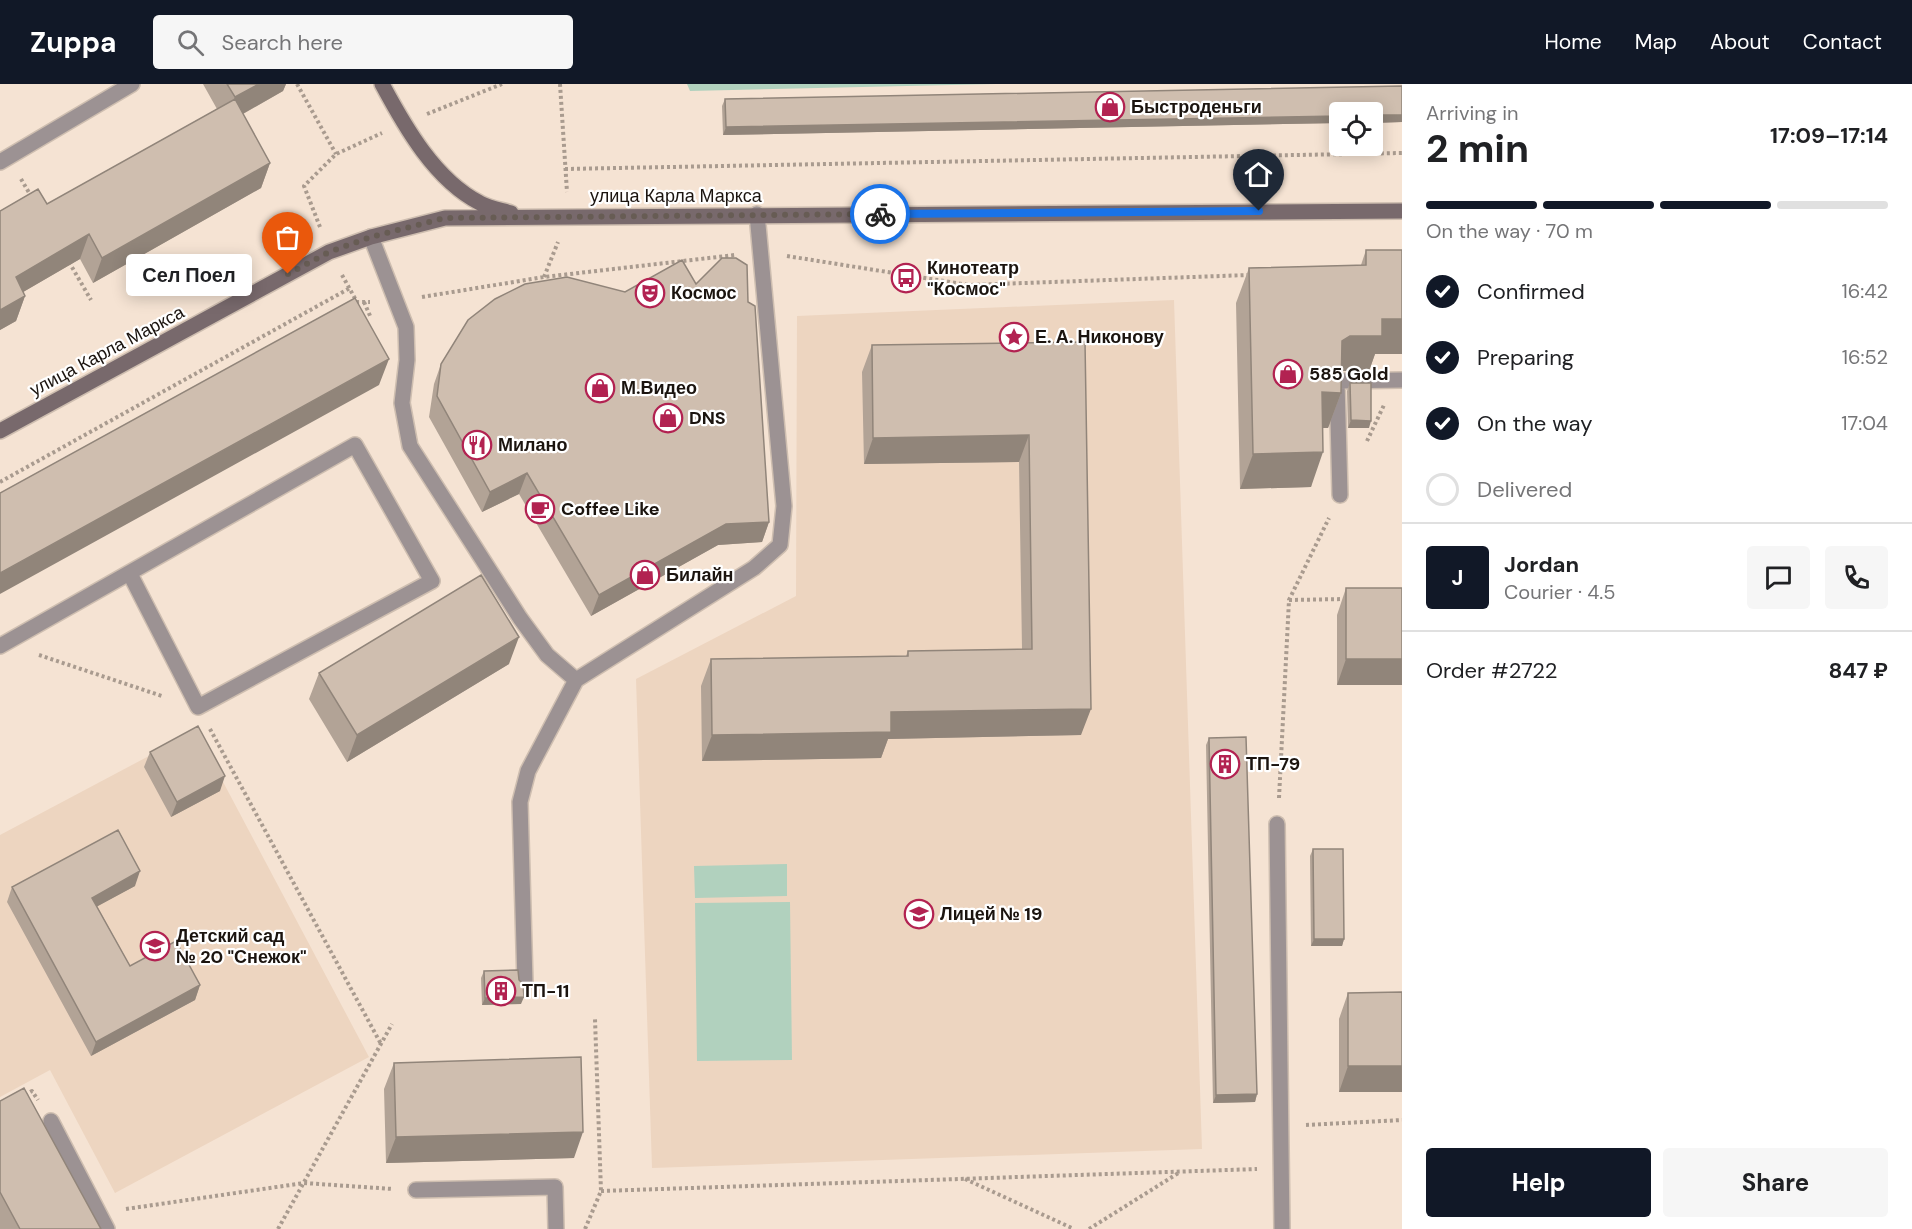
<!DOCTYPE html>
<html lang="en">
<head>
<meta charset="utf-8">
<style>
	:root { --surface:#fff; --page:#f6f6f6; --text:#202124; --muted:#757577; --line:#e0e0e0; --accent:#111827 }
	body { margin:0; font-family:"DM Sans",sans-serif; background:var(--page); color:var(--text); height:100vh; display:flex; flex-direction:column; font-size:22px; white-space:nowrap }
	* { box-sizing:border-box; margin:0 }
	p { font-size:20px; color:var(--muted) }
	.icon { flex:none; width:33px; height:33px; fill:none; stroke:currentColor; stroke-width:2; stroke-linecap:round; stroke-linejoin:round }
	.map { position:relative; flex:1; overflow:hidden }
	.sheet { display:flex; flex-direction:column; background:var(--surface); width:510px }
	.sheet>* { flex:none }
	.fabs { position:absolute; left:1329px; top:18px; display:grid; gap:12px }
	.fabs a { display:grid; place-items:center; width:54px; height:54px; border-radius:6px; background:var(--surface); box-shadow:0 3px 15px #0003; font-size:30px }
	.pin { position:absolute; display:grid; place-items:center; width:51px; height:51px; color:#fff; margin:-62px -26px; border-radius:50% 50% 50% 0; rotate:-45deg; box-shadow:0 0 6px #0007 }
	.pin .icon { rotate:45deg }
	.courier { position:absolute; display:grid; place-items:center; width:60px; height:60px; margin:-30px; border:4px solid #1a73e8; border-radius:50%; background:#fff; color:#222; box-shadow:0 2px 8px #0007 }
	.bubble { position:absolute; height:42px; border-radius:6px; background:var(--surface); box-shadow:0 3px 15px #0003; font-size:20px; font-weight:700; line-height:42px; text-align:center }
	.head em { font-style:normal; font-weight:700 }
	.head div { display:flex; flex-direction:column-reverse }
	.head { display:flex; align-items:center; justify-content:space-between; height:102px; padding:0 24px }
	h1 { font-size:39px; font-weight:700; line-height:45px }
	.bar { display:grid; grid-template-columns:repeat(4,1fr); gap:9px 6px; align-content:center; height:72px; padding:0 24px }
	.bar i { height:8px; border-radius:4px; background:var(--line) }
	.bar .current { background:var(--accent) }
	.bar p { grid-column:span 4 }
	.line { display:flex; align-items:center; gap:15px; padding:0 24px; border-top:2px solid var(--line) }
	.line div { flex:1 }
	.round { display:grid; place-items:center; flex:none; width:63px; height:63px; border-radius:6px; background:var(--page) }
	ol { padding:0 24px; list-style:none }
	li { display:flex; align-items:center; gap:18px; height:66px }
	li p { margin-inline-start:auto }
	li .icon { padding:6px; border-radius:50%; background:var(--accent); color:#fff; stroke-width:4 }
	li:last-child { color:var(--muted) }
	li i { width:33px; height:33px; border:3px solid var(--line); border-radius:50% }
	.button { display:flex; gap:12px; margin-top:auto; padding:12px 24px }
	.button a { flex:1; height:69px; border-radius:6px; background:var(--accent); color:#fff; font-size:24px; font-weight:700; line-height:69px; text-align:center }
	.button a+a { background:var(--page); color:var(--text) }
	header { display:flex; align-items:center; gap:36px; box-sizing:border-box; height:84px; padding:0 30px; background:var(--accent); color:#fff }
	header strong { font-size:28px }
	nav { display:flex; gap:33px; margin-inline-start:auto; font-size:21px }
	.search { width:420px; height:54px; background:var(--page); display:flex; align-items:center; gap:15px; box-sizing:border-box; padding:0 21px; border-radius:6px; color:var(--muted); font-size:22px }
	main { display:flex; flex:1; min-height:0 }
	.map>svg:first-child { display:block }
	.built { fill:#edd5c0 }
	.green { fill:#b1d1be }
	.lines { fill:none; stroke-linecap:round; stroke-linejoin:round }
	.lane-casing { stroke:#cebeb0; stroke-width:18 }
	.secondary-casing { stroke:#cebeb0; stroke-width:18 }
	.path { stroke:#a99b8f; stroke-width:4; stroke-dasharray:3 3; stroke-linecap:butt }
	.lane { stroke:#9c9293; stroke-width:15 }
	.secondary { stroke:#78696c; stroke-width:15 }
	.wall { fill:#b2a396 }
	.shaded-wall { fill:#91857a }
	.building { fill:#cfbeaf; stroke:#91857a; stroke-width:1.5 }
	.done { stroke:#675c54; stroke-width:6; stroke-dasharray:0 10.8 }
	.route { stroke:#1a73e8; stroke-width:8 }
	.labels { text-anchor:middle; dominant-baseline:central; stroke-width:4.5; stroke-linejoin:round; paint-order:stroke }
	.poi-label { font-size:18px; font-weight:bold; fill:#1b140f; stroke:#fff; text-anchor:start }
	.street-label { font-size:18px; fill:#1b140f; stroke:#fff }
</style>
</head>
<body>
<header>
<strong>Zuppa</strong>
<div class="search"><svg class="icon" aria-label="search" viewBox="0 0 24 24"><circle cx="10" cy="10" r="6"/><path d="M15 15l6 6"/></svg>Search here</div>
<nav><a>Home</a><a>Map</a><a>About</a><a>Contact</a></nav>
</header>
<main>
<div class="map">
<svg width="1402" height="1145" viewBox="0 0 1402 1145">
	<rect width="100%" height="100%" fill="#f5e3d3"/>
	<path class="built" d="M 1174,216 L 1202,1065 L 652,1084 L 636,595 L 796,512 L 797,232 Z
		M 196,647 L 369,973 L 115,1109 L 50,986 L 0,1013 L 0,751 Z"/>
	<path class="green" d="M 687,0 L 996,0 L 690,7 Z
		M 787,780 L 787,812 L 695,814 L 694,782 Z
		M 790,818 L 792,976 L 697,977 L 695,819 Z"/>
	<g class="lines">
		<g class="lane-casing">
			<path id="lane" d="M 0,78 L 132,0
				M 371,153 L 406,243 L 407,276 L 402,319 L 410,362 L 520,534 L 547,571 L 576,596
				M 1340,411 L 1337,297 L 1402,296
				M 0,562 L 355,361 L 432,497 L 198,623 L 130,490
				M 1277,740 L 1282,1145
				M 525,899 L 520,718 L 528,687 L 576,596 L 754,484 L 780,461 L 784,422 L 757,130
				M 51,1037 L 107,1145
				M 416,1106 L 555,1103 L 556,1145"/>
		</g>
		<g class="secondary-casing">
			<path id="secondary" d="M 382,0 C 405,43 435,96 480,119 C 489,124 501,126 511,129
				M 0,347 L 329,168 L 371,153 L 445,134 L 1402,127"/>
		</g>
		<path class="path" d="M 297,0 L 336,70
			M 560,0 L 567,108
			M 427,30 L 502,0
			M 565,85 L 1402,69
			M 21,95 L 31,112
			M 320,143 L 304,102 L 336,70 L 382,49
			M 787,172 L 969,201 L 1248,191
			M 69,178 L 91,216
			M 342,191 L 357,218 L 370,218
			M 544,193 L 558,158
			M 422,213 L 544,193 L 735,171
			M 364,218 L 371,234
			M 1367,357 L 1384,321
			M 0,398 L 350,204
			M 1289,516 L 1346,515
			M 39,571 L 162,612
			M 210,645 L 381,960
			M 1279,714 L 1289,516 L 1329,434
			M 25,1011 L 32,1007 L 38,1016
			M 1306,1041 L 1402,1036
			M 965,1095 L 1074,1145
			M 601,1107 L 1257,1085
			M 126,1125 L 304,1099 L 393,1105
			M 278,1145 L 392,940
			M 585,1145 L 601,1107 L 595,935
			M 1089,1145 L 1180,1088"/>
		<use href="#lane" class="lane"/>
		<use href="#secondary" class="secondary"/>
	</g>
	<path class="wall" d="M 203,0 L 286,0 L 283,7 L 243,30 L 270,79 L 261,104 L 93,199 L 80,175 L 23,208 L 25,212 L 16,237 L 0,246 L 0,127 L 38,105 L 47,120 L 217,25 Z
		M 1402,2 L 1402,38 L 1372,39 L 1340,28 L 1340,39 L 723,51 L 722,22 L 725,15 Z
		M 1366,166 L 1375,270 L 1369,287 L 1341,287 L 1341,309 L 1328,344 L 1323,344 L 1311,403 L 1240,405 L 1236,219 L 1249,184 L 1361,181 Z
		M 696,200 L 748,218 L 769,438 L 762,458 L 718,461 L 591,532 L 519,410 L 482,428 L 429,333 L 434,300 L 441,280 L 625,208 Z
		M 1085,258 L 1081,651 L 888,655 L 881,674 L 702,677 L 701,602 L 711,575 L 906,572 L 908,567 L 1022,565 L 1019,378 L 864,380 L 862,288 L 872,261 Z
		M 1350,299 L 1369,344 L 1348,344 L 1347,307 Z
		M 1346,504 L 1402,504 L 1402,601 L 1337,601 L 1337,531 Z
		M 509,580 L 347,678 L 309,615 L 319,589 Z
		M 1209,654 L 1257,1010 L 1255,1018 L 1213,1019 L 1206,661 Z
		M 150,668 L 220,707 L 171,733 L 144,683 Z
		M 1313,765 L 1344,855 L 1342,862 L 1311,862 L 1310,772 Z
		M 135,802 L 97,822 L 130,882 L 200,901 L 195,916 L 91,972 L 7,818 L 12,803 Z
		M 484,887 L 521,920 L 482,921 L 481,894 Z
		M 1402,908 L 1402,1008 L 1339,1008 L 1339,935 L 1348,909 Z
		M 394,979 L 574,1074 L 386,1079 L 384,1005 Z
		M 0,1017 L 101,1145 L 0,1145 Z"/>
	<path class="shaded-wall" d="M 259,0 L 286,0 L 283,7 L 225,40 L 235,13 Z
		M 1372,31 L 1402,31 L 1402,38 L 1372,39 Z
		M 1340,32 L 1340,39 L 723,51 L 726,43 Z
		M 270,79 L 261,104 L 93,199 L 102,174 Z
		M 89,150 L 80,175 L 6,218 L 16,193 Z
		M 25,212 L 16,237 L 0,246 L 0,226 Z
		M 1382,235 L 1402,235 L 1402,270 L 1375,270 L 1369,287 L 1337,287 L 1342,257 Z
		M 389,275 L 379,301 L 0,510 L 0,489 Z
		M 1322,308 L 1341,309 L 1328,344 L 1309,344 Z
		M 1351,336 L 1371,337 L 1369,344 L 1348,344 Z
		M 1029,351 L 1019,378 L 864,380 L 873,354 Z
		M 1323,368 L 1311,403 L 1240,405 L 1253,370 Z
		M 527,389 L 519,410 L 482,428 L 490,408 Z
		M 769,438 L 762,458 L 718,461 L 591,532 L 599,511 L 726,440 Z
		M 519,553 L 509,580 L 347,678 L 357,651 Z
		M 1346,575 L 1402,575 L 1402,601 L 1337,601 Z
		M 1091,625 L 1081,651 L 888,655 L 881,674 L 702,677 L 712,651 L 891,628 Z
		M 225,692 L 220,707 L 171,733 L 177,718 Z
		M 140,787 L 135,802 L 87,828 L 92,814 Z
		M 1314,855 L 1344,855 L 1342,862 L 1311,862 Z
		M 200,901 L 195,916 L 91,972 L 96,958 Z
		M 524,913 L 521,920 L 482,921 L 485,914 Z
		M 1348,982 L 1402,982 L 1402,1008 L 1339,1008 Z
		M 1257,1010 L 1255,1018 L 1213,1019 L 1216,1011 Z
		M 583,1048 L 574,1074 L 386,1079 L 396,1053 Z"/>
	<path class="building" d="M 227,0 L 259,0 L 235,13 Z
		M 1402,2 L 1402,31 L 1372,31 L 1372,28 L 1340,28 L 1340,32 L 726,43 L 725,15 Z
		M 235,15 L 270,79 L 102,174 L 89,150 L 16,193 L 25,212 L 0,226 L 0,127 L 38,105 L 47,120 Z
		M 1366,166 L 1402,166 L 1402,235 L 1382,235 L 1382,252 L 1350,252 L 1342,257 L 1341,309 L 1322,308 L 1323,368 L 1253,370 L 1249,184 L 1366,181 Z
		M 722,174 L 736,174 L 747,181 L 748,218 L 755,222 L 769,438 L 726,440 L 599,511 L 527,389 L 490,408 L 437,312 L 441,280 L 468,236 L 495,215 L 525,200 L 567,193 L 625,208 L 682,176 L 696,200 Z
		M 355,214 L 389,275 L 0,489 L 0,409 Z
		M 1085,258 L 1091,625 L 891,628 L 891,648 L 712,651 L 711,575 L 908,572 L 908,567 L 1032,565 L 1029,351 L 873,354 L 872,261 Z
		M 1350,299 L 1371,299 L 1371,337 L 1351,336 Z
		M 481,491 L 519,553 L 357,651 L 319,589 Z
		M 1346,504 L 1402,504 L 1402,575 L 1346,575 Z
		M 198,642 L 225,692 L 177,718 L 150,668 Z
		M 1246,653 L 1257,1010 L 1216,1011 L 1209,654 Z
		M 118,746 L 140,787 L 92,814 L 130,882 L 176,857 L 200,901 L 96,958 L 12,803 Z
		M 1313,765 L 1343,765 L 1344,855 L 1314,855 Z
		M 518,886 L 519,896 L 523,900 L 524,913 L 485,914 L 484,887 Z
		M 1402,908 L 1402,982 L 1348,982 L 1348,909 Z
		M 581,973 L 583,1048 L 396,1053 L 394,979 Z
		M 24,1004 L 101,1145 L 20,1145 L 0,1108 L 0,1017 Z"/>
	<g class="lines">
		<path class="done" d="M 288,190 L 329,168 L 371,153 L 445,134 L 880,130"/>
		<path class="route" d="M 880,130 L 1259,127"/>
	</g>
	<defs>
		<g id="shop-ring" transform="scale(1.5)"><circle r="9.5" fill="#fff" stroke="#b22251" stroke-width="1.5"/><path d="M-5-2.5h2.3a2.7 3.5 0 0 1 5.4 0H5L5.5 6h-11ZM-1.5-2.5h3a1.5 2.3 0 0 0-3 0Z" fill="#b22251"/></g>
		<g id="bus-ring" transform="scale(1.5)"><circle r="9.5" fill="#fff" stroke="#b22251" stroke-width="1.5"/><path d="M-5-6H5V4H4V6H2V4H-2V6H-4V4H-5ZM-3.5-4V0h7V-4ZM-3.5 1.2v1.5H-2V1.2ZM2 1.2v1.5H3.5V1.2Z" fill="#b22251"/></g>
		<g id="theatre-ring" transform="scale(1.5)"><circle r="9.5" fill="#fff" stroke="#b22251" stroke-width="1.5"/><path d="M-5-5.5Q0-4 5-5.5V0Q5 5 0 6Q-5 5-5 0ZM-3.3-2.5H-1v1.5H-3.3ZM1-2.5H3.3v1.5H1ZM-2.8 1Q0 5.5 2.8 1Z" fill="#b22251"/></g>
		<g id="sight-ring" transform="scale(1.5)"><circle r="9.5" fill="#fff" stroke="#b22251" stroke-width="1.5"/><path d="M0-6L1.8-2.2L6-1.7L2.9 1.2L3.7 5.4L0 3.3L-3.7 5.4L-2.9 1.2L-6-1.7L-1.8-2.2Z" fill="#b22251"/></g>
		<g id="restaurant-ring" transform="scale(1.5)"><circle r="9.5" fill="#fff" stroke="#b22251" stroke-width="1.5"/><path d="M-5-6h1v4h1v-4h1v4h1v-4h1v5L-1.5 .5V6h-2V.5L-5-1ZM5-6V6H3V1.5H1.5Q1.5-4 5-6Z" fill="#b22251"/></g>
		<g id="cafe-ring" transform="scale(1.5)"><circle r="9.5" fill="#fff" stroke="#b22251" stroke-width="1.5"/><path d="M-5.5-4.5H6V0H3Q3 3.5 0 3.5H-2.5Q-5.5 3.5-5.5 0ZM3-3.2v2h1.7v-2ZM-6 4.5H4V6H-6Z" fill="#b22251"/></g>
		<g id="building-ring" transform="scale(1.5)"><circle r="9.5" fill="#fff" stroke="#b22251" stroke-width="1.5"/><path d="M-4-6H4V6H1V3H-1V6H-4ZM-2.5-4.3h1.7v1.8h-1.7ZM.8-4.3h1.7v1.8H.8ZM-2.5-1h1.7V.8h-1.7ZM.8-1h1.7V.8H.8Z" fill="#b22251"/></g>
		<g id="school-ring" transform="scale(1.5)"><circle r="9.5" fill="#fff" stroke="#b22251" stroke-width="1.5"/><path d="M0-5L7-2L0 1L-7-2ZM-4 1L0 2.5L4 1V4Q0 6-4 4Z" fill="#b22251"/></g>
	</defs>
	<g fill-rule="evenodd">
		<use href="#shop-ring" x="1110" y="23"/>
		<use href="#bus-ring" x="906" y="194"/>
		<use href="#theatre-ring" x="650" y="209"/>
		<use href="#sight-ring" x="1014" y="253"/>
		<use href="#shop-ring" x="1288" y="290"/>
		<use href="#shop-ring" x="600" y="304"/>
		<use href="#shop-ring" x="668" y="334"/>
		<use href="#restaurant-ring" x="477" y="361"/>
		<use href="#cafe-ring" x="540" y="425"/>
		<use href="#shop-ring" x="645" y="491"/>
		<use href="#building-ring" x="1225" y="680"/>
		<use href="#school-ring" x="919" y="830"/>
		<use href="#school-ring" x="155" y="862"/>
		<use href="#building-ring" x="501" y="907"/>
	</g>
	<g class="labels">
		<g class="poi-label">
			<text x="1131" y="23">Быстроденьги</text>
			<text x="927" y="184">Кинотеатр<tspan x="927" dy="21">"Космос"</tspan></text>
			<text x="671" y="209">Космос</text>
			<text x="1035" y="253">Е. А. Никонову</text>
			<text x="1309" y="290">585 Gold</text>
			<text x="621" y="304">М.Видео</text>
			<text x="689" y="334">DNS</text>
			<text x="498" y="361">Милано</text>
			<text x="561" y="425">Coffee Like</text>
			<text x="666" y="491">Билайн</text>
			<text x="1246" y="680">ТП-79</text>
			<text x="940" y="830">Лицей № 19</text>
			<text x="176" y="852">Детский сад<tspan x="176" dy="21">№ 20 "Снежок"</tspan></text>
			<text x="522" y="907">ТП-11</text>
		</g>
		<g class="street-label">
			<text x="676" y="112">улица Карла Маркса</text>
			<text transform="translate(107 267) rotate(-28)">улица Карла Маркса</text>
		</g>
	</g>
</svg>
<div class="fabs">
<a><svg class="icon" aria-label="locate" viewBox="0 0 24 24"><circle cx="12" cy="12" r="6"/><path d="M12 2v4M12 18v4M2 12h4M18 12h4"/></svg></a>
</div>
<div class="pin" style="left:288px;top:190px;background:#ea580c"><svg class="icon" aria-label="bag" viewBox="0 0 24 24"><path d="M5 8h14l-1 12H6zM9 8a3 3 0 0 1 6 0"/></svg></div>
<div class="pin" style="left:1259px;top:127px;background:#1f2937"><svg class="icon" aria-label="home" viewBox="0 0 24 24"><path d="M3 11l9-7 9 7M6 9v11h12V9"/></svg></div>
<div class="courier" style="left:880px;top:130px"><svg class="icon" aria-label="bike" viewBox="0 0 24 24"><circle cx="6" cy="16" r="4"/><circle cx="18" cy="16" r="4"/><path d="M6 16l4-8h5l3 8M10 8l3 8H6M13 5h3"/></svg></div>
<div class="bubble" style="left:126px;top:170px;width:126px">Сел Поел</div>
</div>
<section class="sheet">
<div class="head"><div><h1>2 min</h1><p>Arriving in</p></div><em>17:09–17:14</em></div>
<div class="bar"><i class="current"></i><i class="current"></i><i class="current"></i><i></i><p>On the way · 70 m</p></div>
<ol>
<li><svg class="icon" aria-label="check" viewBox="0 0 24 24"><path d="M5 12l5 5 9-10"/></svg>Confirmed<p>16:42</p></li>
<li><svg class="icon" aria-label="check" viewBox="0 0 24 24"><path d="M5 12l5 5 9-10"/></svg>Preparing<p>16:52</p></li>
<li><svg class="icon" aria-label="check" viewBox="0 0 24 24"><path d="M5 12l5 5 9-10"/></svg>On the way<p>17:04</p></li>
<li><i></i>Delivered</li>
</ol>
<div class="line" style="height:108px"><b class="round" style="background:var(--accent);color:#fff">J</b><div><b>Jordan</b><p>Courier · 4.5</p></div><a class="round"><svg class="icon" aria-label="chat" viewBox="0 0 24 24"><path d="M4 5h16v11H9l-5 4z"/></svg></a><a class="round"><svg class="icon" aria-label="phone" viewBox="0 0 24 24"><path d="M5 4h4l2 5-3 2q2 4 5 5l2-3 5 2v4C11 20 4 13 5 4z"/></svg></a></div>
<div class="line" style="height:78px"><div>Order #2722</div><b>847 ₽</b></div>
<div class="button"><a>Help</a><a>Share</a></div>
</section>
</main>
</body>
</html>
